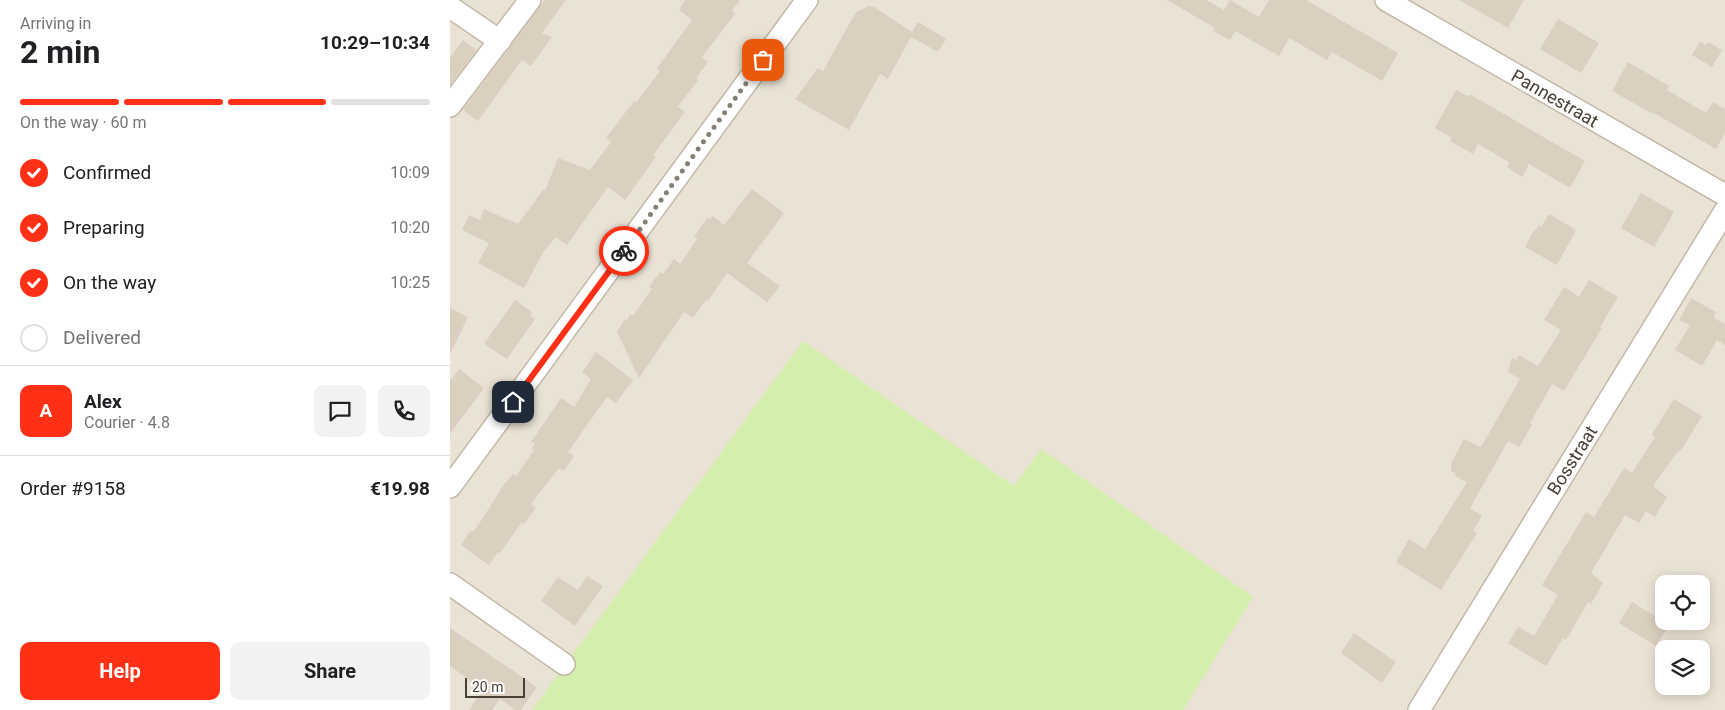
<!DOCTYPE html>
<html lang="en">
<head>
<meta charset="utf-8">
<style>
	:root { --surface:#fff; --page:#f2f2f2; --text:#202124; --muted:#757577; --line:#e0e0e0; --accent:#ff3015 }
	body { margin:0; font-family:Roboto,sans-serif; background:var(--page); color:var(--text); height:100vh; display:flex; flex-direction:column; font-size:19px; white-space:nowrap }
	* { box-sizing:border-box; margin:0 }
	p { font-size:16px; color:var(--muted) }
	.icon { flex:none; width:28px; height:28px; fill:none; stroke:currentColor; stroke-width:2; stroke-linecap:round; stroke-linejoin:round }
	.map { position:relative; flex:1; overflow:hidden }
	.panel { display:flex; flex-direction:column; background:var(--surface); width:450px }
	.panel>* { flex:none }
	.fabs { position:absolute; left:1205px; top:575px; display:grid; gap:10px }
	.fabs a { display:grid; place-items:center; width:55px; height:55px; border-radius:10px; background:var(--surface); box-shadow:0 2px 12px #0003; font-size:25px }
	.scale { position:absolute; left:15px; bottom:12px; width:60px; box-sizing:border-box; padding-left:5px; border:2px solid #4a4136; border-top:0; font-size:14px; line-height:18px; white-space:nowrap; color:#4a4136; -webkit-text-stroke:4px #fff; paint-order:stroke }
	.pin { position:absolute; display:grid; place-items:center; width:42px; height:42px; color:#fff; margin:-21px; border-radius:10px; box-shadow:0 2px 8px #0006 }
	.courier { position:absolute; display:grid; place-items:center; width:50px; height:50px; margin:-25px; border:4px solid #ff3015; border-radius:50%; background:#fff; color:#222; box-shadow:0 1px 6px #0007 }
	.overview em { font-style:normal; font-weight:700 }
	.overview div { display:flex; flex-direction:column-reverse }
	.overview { display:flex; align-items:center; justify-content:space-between; height:85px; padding:0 20px }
	h1 { font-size:32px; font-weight:700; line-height:38px }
	.bar { display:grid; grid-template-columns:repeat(4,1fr); gap:8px 5px; align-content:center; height:60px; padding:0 20px }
	.bar i { height:6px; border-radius:4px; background:var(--line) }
	.bar .active { background:var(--accent) }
	.bar p { grid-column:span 4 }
	.line { display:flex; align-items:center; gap:12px; padding:0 20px; border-top:1px solid var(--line) }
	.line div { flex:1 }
	.round { display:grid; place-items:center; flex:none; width:52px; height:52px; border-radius:10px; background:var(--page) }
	ol { padding:0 20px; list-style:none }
	li { display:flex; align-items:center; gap:15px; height:55px }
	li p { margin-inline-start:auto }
	li .icon { padding:5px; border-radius:50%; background:var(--accent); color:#fff; stroke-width:4 }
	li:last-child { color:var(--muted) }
	li i { width:28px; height:28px; border:2px solid var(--line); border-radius:50% }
	.action { display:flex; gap:10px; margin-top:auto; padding:10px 20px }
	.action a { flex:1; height:58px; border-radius:10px; background:var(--accent); color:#fff; font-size:20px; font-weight:700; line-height:58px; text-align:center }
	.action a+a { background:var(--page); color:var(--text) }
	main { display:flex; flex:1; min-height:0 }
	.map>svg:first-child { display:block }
	.residential { fill:#eae3d5; fill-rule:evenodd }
	.green { fill:#d3eead }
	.building { fill:#dbcfbf }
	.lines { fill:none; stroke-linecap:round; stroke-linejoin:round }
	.minor-casing { stroke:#c2b9a9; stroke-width:24 }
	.minor { stroke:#fff; stroke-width:21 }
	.done { stroke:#867f74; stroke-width:5; stroke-dasharray:0 9 }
	.route { stroke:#ff3015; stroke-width:6 }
	.labels { text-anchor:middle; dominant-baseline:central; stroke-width:4; stroke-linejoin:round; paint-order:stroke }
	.street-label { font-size:18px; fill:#4a4136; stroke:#fff }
</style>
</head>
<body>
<main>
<section class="panel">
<div class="overview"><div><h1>2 min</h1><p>Arriving in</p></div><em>10:29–10:34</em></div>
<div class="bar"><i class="active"></i><i class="active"></i><i class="active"></i><i></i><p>On the way · 60 m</p></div>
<ol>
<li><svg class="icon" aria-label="check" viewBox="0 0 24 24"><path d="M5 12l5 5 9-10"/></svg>Confirmed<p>10:09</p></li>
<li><svg class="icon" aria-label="check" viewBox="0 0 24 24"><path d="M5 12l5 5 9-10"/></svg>Preparing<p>10:20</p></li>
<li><svg class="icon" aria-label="check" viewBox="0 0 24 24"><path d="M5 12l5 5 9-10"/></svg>On the way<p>10:25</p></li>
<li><i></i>Delivered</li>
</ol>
<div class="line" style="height:90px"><b class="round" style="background:var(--accent);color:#fff">A</b><div><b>Alex</b><p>Courier · 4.8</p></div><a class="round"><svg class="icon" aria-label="chat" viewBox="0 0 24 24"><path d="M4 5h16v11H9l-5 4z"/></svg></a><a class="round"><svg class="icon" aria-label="phone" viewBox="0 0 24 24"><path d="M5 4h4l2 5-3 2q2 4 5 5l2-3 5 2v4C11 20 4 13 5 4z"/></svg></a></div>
<div class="line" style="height:65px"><div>Order #9158</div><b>€19.98</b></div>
<div class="action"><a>Help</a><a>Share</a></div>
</section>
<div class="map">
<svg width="1275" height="710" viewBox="0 0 1275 710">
	<rect width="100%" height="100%" fill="#f5f1e8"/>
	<path class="residential" d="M 0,0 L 1275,0 L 1275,710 L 0,710 ZM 1214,584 L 1251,584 L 1251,621 L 1214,621 ZM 1214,649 L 1251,649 L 1251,686 L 1214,686 Z"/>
	<path class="green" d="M 353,341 L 564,486 L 591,449 L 803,597 L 733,710 L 82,710 Z"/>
	<path class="building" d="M 95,0 L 116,0 L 92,33 L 102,37 L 81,66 L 72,60 L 28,121 L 13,110 Z
		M 235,0 L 290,0 L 282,11 L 285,14 L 252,57 L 258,62 L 246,78 L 248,80 L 228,107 L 235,112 L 203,155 L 206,157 L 175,200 L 158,187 L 117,245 L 106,237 L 94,251 L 74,288 L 28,263 L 39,243 L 12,230 L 19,215 L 30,220 L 34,209 L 68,224 L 93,190 L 95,191 L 108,158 L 140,170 L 161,142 L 156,138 L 184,101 L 186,103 L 210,71 L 207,68 L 242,20 L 229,10 Z
		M 717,0 L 756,0 L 774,10 L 780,0 L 809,17 L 819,0 L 856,0 L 948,53 L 932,81 L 882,52 L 877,60 L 839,38 L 829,56 L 785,31 L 780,40 L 763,31 L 765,28 Z
		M 1009,0 L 1074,0 L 1058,28 Z
		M 419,6 L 424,7 L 462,32 L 468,22 L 496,39 L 488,52 L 461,37 L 438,79 L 430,74 L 399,130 L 345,99 L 368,68 L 373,71 L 406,12 Z
		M 1108,19 L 1149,43 L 1131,73 L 1090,49 Z
		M 13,40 L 27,50 L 0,85 L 0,58 Z
		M 1250,42 L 1256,45 L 1258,42 L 1272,50 L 1262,67 L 1242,55 Z
		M 1178,62 L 1219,86 L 1217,90 L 1256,113 L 1263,102 L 1275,109 L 1275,133 L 1266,149 L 1204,113 L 1203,114 L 1162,91 Z
		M 1006,90 L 1018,96 L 1021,95 L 1135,161 L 1120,188 L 1079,164 L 1072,177 L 1057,167 L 1059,162 L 1028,144 L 1023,154 L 1000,141 L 1002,138 L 985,128 Z
		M 302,189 L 334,213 L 297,263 L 330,286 L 317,302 L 277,273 L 258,301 L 256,300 L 243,318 L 234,312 L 189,378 L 167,332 L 175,319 L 177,320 L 180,314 L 183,316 L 202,289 L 199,287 L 210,272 L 213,274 L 224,259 L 230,264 L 247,239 L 244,237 L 258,217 L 260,219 L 263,216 L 274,225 Z
		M 1191,193 L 1224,212 L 1204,247 L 1171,228 Z
		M 1099,214 L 1126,230 L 1107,265 L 1075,247 L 1084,230 L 1086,230 L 1089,225 L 1091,227 Z
		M 1139,280 L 1168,297 L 1150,327 L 1152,328 L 1114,391 L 1102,384 L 1080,423 L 1082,425 L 1069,447 L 1058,441 L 1020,508 L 1032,516 L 1023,531 L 1027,533 L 991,590 L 946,562 L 959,539 L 975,549 L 1017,482 L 1005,476 L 1006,474 L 1001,471 L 1001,463 L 1014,439 L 1031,447 L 1070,379 L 1058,372 L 1062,357 L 1066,360 L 1069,355 L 1088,366 L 1111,330 L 1094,320 L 1114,287 L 1129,297 Z
		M 1241,298 L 1266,312 L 1264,318 L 1275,324 L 1275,345 L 1267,340 L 1252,366 L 1225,350 L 1240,325 L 1229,320 Z
		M 65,300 L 82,312 L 80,315 L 85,319 L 57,359 L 34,344 Z
		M 0,308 L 18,317 L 0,354 Z
		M 146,352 L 183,380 L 166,403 L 157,397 L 118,452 L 124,456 L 114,471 L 109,468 L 81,504 L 86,508 L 74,524 L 72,522 L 50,553 L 48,552 L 39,565 L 11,545 L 20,531 L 22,532 L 27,527 L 55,483 L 63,474 L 66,476 L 84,450 L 82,448 L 85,444 L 81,442 L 111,398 L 124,407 L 141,379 L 132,372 Z
		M 9,369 L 34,388 L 0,434 L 0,381 Z
		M 1224,399 L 1252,416 L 1230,452 L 1228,451 L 1203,486 L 1217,497 L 1205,517 L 1196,511 L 1189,523 L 1175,515 L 1141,573 L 1153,583 L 1141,604 L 1138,602 L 1116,640 L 1113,638 L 1096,666 L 1058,643 L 1068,627 L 1084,636 L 1108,595 L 1092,585 L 1136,512 L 1144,517 L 1174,468 L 1182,473 L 1205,437 L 1202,434 Z
		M 137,576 L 153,586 L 125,626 L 91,601 L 108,577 L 128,590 Z
		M 1182,602 L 1219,625 L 1206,646 L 1169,623 Z
		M 0,628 L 87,687 L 71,710 L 65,710 L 50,699 L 42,710 L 19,710 L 33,690 L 0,666 Z
		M 904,633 L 946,662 L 932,683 L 891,653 Z"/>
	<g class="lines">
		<g class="minor-casing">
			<path id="minor" d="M 936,0 L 1275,195
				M 0,7 L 50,41
				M 0,106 L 80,0
				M 0,487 L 357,0
				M 0,584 L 114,664
				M 969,710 L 1275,211"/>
		</g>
		<use href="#minor" class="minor"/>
	</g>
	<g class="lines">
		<path class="done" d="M 174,251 L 313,60"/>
		<path class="route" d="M 63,402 L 174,251"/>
	</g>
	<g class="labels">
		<g class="street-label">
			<text transform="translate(1105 98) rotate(30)">Pannestraat</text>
			<text transform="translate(1122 460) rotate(-58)">Bosstraat</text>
		</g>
	</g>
</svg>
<div class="fabs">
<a><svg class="icon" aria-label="locate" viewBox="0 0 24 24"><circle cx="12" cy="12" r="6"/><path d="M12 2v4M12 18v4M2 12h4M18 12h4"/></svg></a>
<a><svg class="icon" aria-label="layers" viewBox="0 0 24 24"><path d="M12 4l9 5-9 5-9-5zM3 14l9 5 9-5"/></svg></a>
</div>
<div class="scale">20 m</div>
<div class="pin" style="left:313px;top:60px;background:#ea580c"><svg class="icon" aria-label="bag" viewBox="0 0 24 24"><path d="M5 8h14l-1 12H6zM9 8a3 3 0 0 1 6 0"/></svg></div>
<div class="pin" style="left:63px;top:402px;background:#1f2937"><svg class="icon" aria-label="home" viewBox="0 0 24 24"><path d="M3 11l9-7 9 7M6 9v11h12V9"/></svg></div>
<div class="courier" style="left:174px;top:251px"><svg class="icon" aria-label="bike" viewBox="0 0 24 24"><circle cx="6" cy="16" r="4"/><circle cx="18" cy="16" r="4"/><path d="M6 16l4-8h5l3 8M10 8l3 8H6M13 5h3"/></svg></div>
</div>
</main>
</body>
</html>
